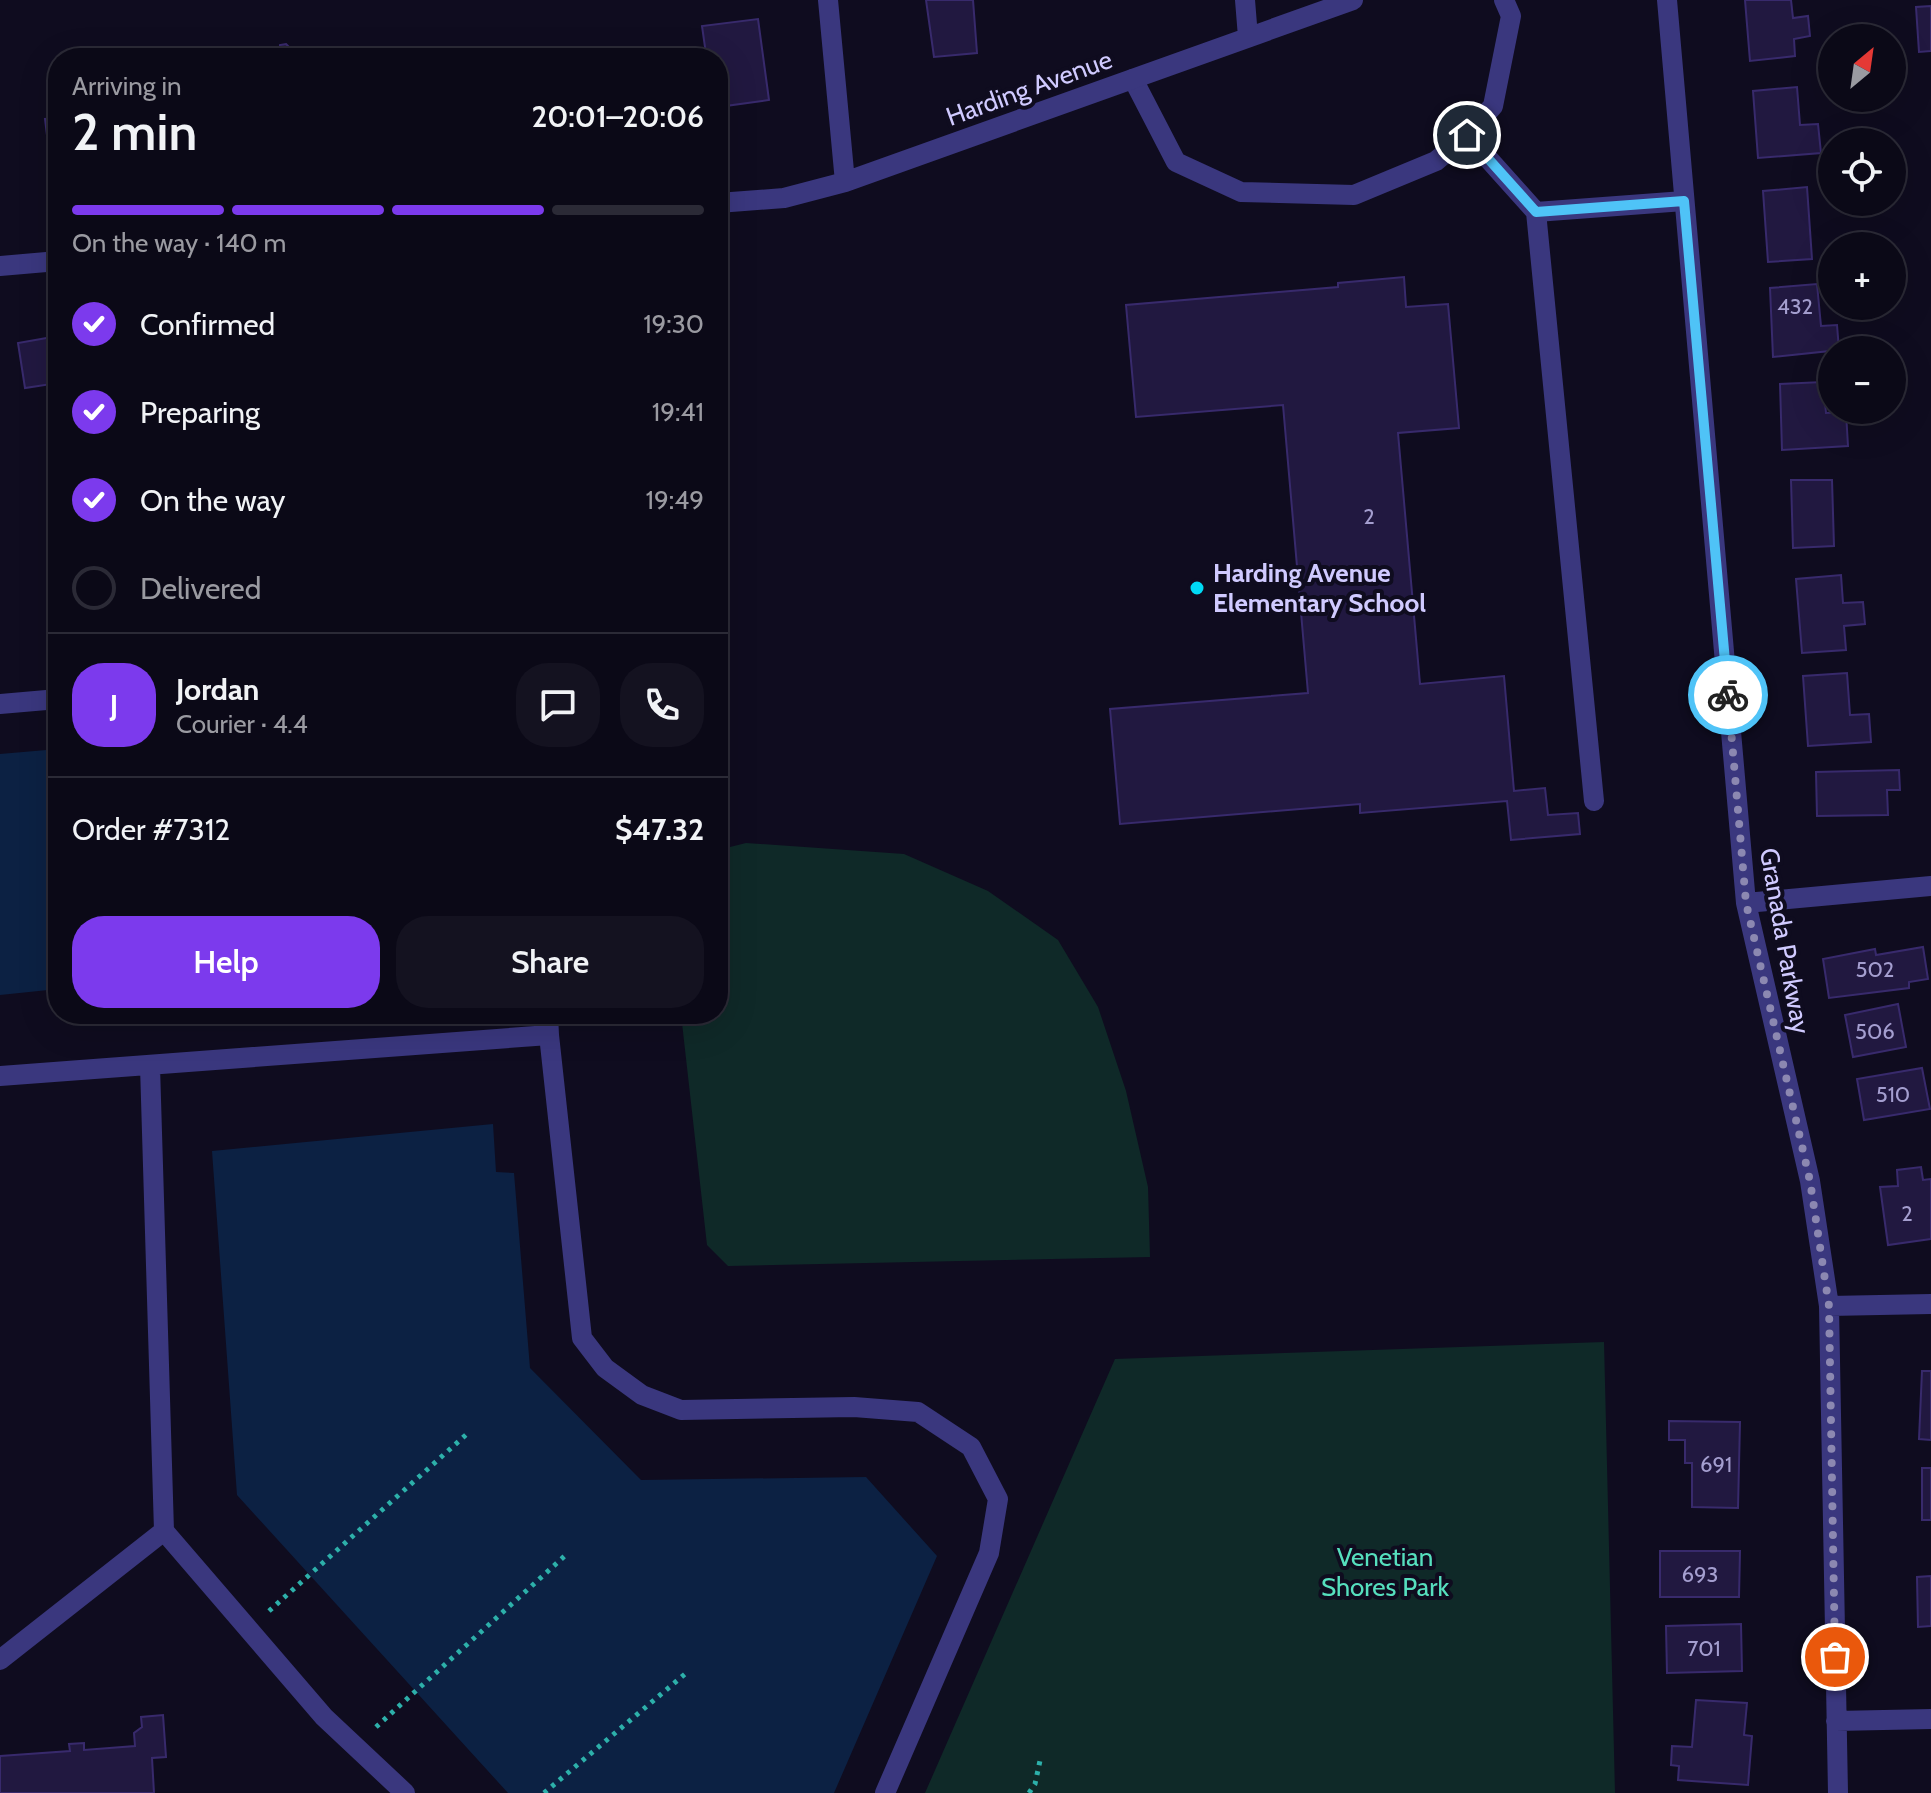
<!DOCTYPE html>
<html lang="en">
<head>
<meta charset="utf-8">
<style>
	:root { --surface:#0b0917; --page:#141220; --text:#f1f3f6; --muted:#9a9aa1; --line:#2b2a36; --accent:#7c3aed }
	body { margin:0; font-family:Cabin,sans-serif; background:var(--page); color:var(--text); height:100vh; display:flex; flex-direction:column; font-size:30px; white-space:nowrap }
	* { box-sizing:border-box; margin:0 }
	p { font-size:26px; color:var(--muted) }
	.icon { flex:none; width:44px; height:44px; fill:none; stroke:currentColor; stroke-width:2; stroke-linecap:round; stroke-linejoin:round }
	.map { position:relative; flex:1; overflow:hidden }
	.sheet { position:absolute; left:48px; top:48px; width:680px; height:976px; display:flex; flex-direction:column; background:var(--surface); border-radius:32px; box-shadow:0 8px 32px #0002,0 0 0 2px var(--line) }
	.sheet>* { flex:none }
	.needle { width:52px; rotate:29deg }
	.fabs { position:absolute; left:1818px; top:24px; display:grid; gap:16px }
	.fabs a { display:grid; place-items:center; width:88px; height:88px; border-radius:50%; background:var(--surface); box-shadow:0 8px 32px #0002,0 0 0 2px var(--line); font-size:40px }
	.pin { position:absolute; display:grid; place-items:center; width:68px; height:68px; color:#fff; margin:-34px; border:4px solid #fff; border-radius:50%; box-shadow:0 2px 8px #0007 }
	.courier { position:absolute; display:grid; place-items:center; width:80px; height:80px; margin:-40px; border:6px solid #4fc3f7; border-radius:50%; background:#fff; color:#222; box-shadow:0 2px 10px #0007 }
	.head em { font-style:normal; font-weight:600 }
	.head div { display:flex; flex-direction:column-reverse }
	.head { display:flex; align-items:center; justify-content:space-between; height:136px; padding:0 24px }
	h1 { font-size:52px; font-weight:600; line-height:60px }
	.bar { display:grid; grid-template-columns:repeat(4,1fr); gap:12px 8px; align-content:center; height:96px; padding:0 24px }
	.bar i { height:10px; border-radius:6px; background:var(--line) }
	.bar .on { background:var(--accent) }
	.bar p { grid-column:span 4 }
	.line { display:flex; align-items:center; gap:20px; padding:0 24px; border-top:2px solid var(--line) }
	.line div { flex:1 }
	.round { display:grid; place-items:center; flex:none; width:84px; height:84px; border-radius:32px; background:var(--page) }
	ol { padding:0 24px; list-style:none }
	li { display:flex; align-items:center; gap:24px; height:88px }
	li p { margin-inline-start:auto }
	li .icon { padding:8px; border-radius:50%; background:var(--accent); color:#fff; stroke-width:4 }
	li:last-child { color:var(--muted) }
	li i { width:44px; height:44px; border:4px solid var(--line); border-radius:50% }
	.button { display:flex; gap:16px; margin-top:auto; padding:16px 24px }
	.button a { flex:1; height:92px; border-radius:32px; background:var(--accent); color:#fff; font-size:32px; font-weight:600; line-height:92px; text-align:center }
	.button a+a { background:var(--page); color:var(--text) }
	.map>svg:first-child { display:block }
	.green { fill:#0f2928 }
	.water { fill:#0c2143 }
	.building { fill:#211840; stroke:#382a6c; stroke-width:2 }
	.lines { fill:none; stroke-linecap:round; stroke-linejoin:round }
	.path { stroke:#2db0aa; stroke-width:5; stroke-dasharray:4 6; stroke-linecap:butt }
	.lane { stroke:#3a377e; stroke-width:20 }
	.street { stroke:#3a377e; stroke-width:20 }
	.done { stroke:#8c88b1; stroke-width:8; stroke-dasharray:0 14.4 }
	.route { stroke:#4fc3f7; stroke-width:10 }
	.poi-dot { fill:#00daf5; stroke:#0f0c1f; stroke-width:3 }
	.labels { text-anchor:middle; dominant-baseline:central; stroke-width:8; stroke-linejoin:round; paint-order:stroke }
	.number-label { font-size:22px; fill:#a49ecf }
	.street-label { font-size:26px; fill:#d0caff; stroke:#0f0c1f }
	.poi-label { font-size:26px; font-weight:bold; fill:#d0caff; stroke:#0f0c1f; text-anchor:start }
	.park-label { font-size:26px; fill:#56dfbe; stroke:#0f0c1f }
</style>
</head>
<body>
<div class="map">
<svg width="1931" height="1793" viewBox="0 0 1931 1793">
	<rect width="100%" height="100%" fill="#0f0c1f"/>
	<path class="green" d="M 746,843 L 904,854 L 988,891 L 1058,940 L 1098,1007 L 1126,1091 L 1148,1187 L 1150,1257 L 728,1266 L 707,1245 L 681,1014 L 718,1014 L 718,850 Z
		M 1604,1342 L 1615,1793 L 925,1793 L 1115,1359 Z"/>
	<path class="water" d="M 58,749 L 58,989 L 0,995 L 0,754 Z
		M 493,1124 L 496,1172 L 514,1173 L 530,1368 L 641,1480 L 866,1477 L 937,1556 L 834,1793 L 508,1793 L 237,1495 L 212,1151 Z"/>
	<path class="building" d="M 926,0 L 973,0 L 977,53 L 934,57 Z
		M 1745,0 L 1791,0 L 1793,18 L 1808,16 L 1810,36 L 1794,39 L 1795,56 L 1750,61 Z
		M 1931,6 L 1931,51 L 1919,52 L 1916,7 Z
		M 758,19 L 769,100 L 718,107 L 718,58 L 690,58 L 706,54 L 702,26 Z
		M 286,44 L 295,53 L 309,51 L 309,56 L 339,53 L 340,58 L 281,58 L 280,45 Z
		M 1797,87 L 1800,125 L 1818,124 L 1821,153 L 1758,158 L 1753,91 Z
		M 58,118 L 58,167 L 51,168 L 45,119 Z
		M 1807,187 L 1812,259 L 1768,262 L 1763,191 Z
		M 1404,277 L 1406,307 L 1448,304 L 1459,428 L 1398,433 L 1420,684 L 1504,676 L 1514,791 L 1545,788 L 1548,815 L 1578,813 L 1580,834 L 1511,840 L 1507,801 L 1360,813 L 1360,804 L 1120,824 L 1110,709 L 1308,693 L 1283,405 L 1136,417 L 1126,305 L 1338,287 L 1338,283 Z
		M 1817,284 L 1821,326 L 1837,325 L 1839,350 L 1773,357 L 1770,288 Z
		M 58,336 L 58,383 L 25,388 L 18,343 Z
		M 1823,382 L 1824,386 L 1832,385 L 1832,402 L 1825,402 L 1826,413 L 1846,412 L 1848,446 L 1782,450 L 1780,384 Z
		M 1791,480 L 1832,480 L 1834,546 L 1793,548 Z
		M 1841,575 L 1843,603 L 1863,602 L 1865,624 L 1844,626 L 1846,650 L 1802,653 L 1796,579 Z
		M 1847,673 L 1850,715 L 1869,714 L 1871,742 L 1808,746 L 1803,676 Z
		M 1899,770 L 1900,790 L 1887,790 L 1888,815 L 1817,816 L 1816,772 Z
		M 1923,947 L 1928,979 L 1909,982 L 1909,988 L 1829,998 L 1823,959 L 1875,949 L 1876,955 Z
		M 1898,1004 L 1906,1047 L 1853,1057 L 1845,1015 Z
		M 1922,1068 L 1930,1109 L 1864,1120 L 1857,1079 Z
		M 1921,1167 L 1923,1180 L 1931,1179 L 1931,1239 L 1888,1245 L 1880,1187 L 1898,1186 L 1897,1170 Z
		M 1922,1371 L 1931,1371 L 1931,1440 L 1919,1439 Z
		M 1669,1421 L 1740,1422 L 1738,1508 L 1692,1507 L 1692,1463 L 1685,1463 L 1685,1440 L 1669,1440 Z
		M 1922,1468 L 1931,1468 L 1931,1520 L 1922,1520 Z
		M 1660,1551 L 1740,1551 L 1739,1597 L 1660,1597 Z
		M 1931,1576 L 1931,1626 L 1918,1627 L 1917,1577 Z
		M 1741,1624 L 1742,1671 L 1667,1673 L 1666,1626 Z
		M 1696,1700 L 1747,1703 L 1744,1735 L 1752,1736 L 1748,1785 L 1678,1780 L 1679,1766 L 1671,1765 L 1672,1746 L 1692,1747 Z
		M 163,1715 L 166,1757 L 152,1758 L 154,1793 L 0,1793 L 0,1756 L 70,1751 L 69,1744 L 84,1743 L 84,1750 L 135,1746 L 134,1733 L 142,1727 L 141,1717 Z"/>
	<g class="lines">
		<path class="path" d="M 269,1611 L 468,1433
			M 376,1727 L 568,1553
			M 544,1793 L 685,1674
			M 1029,1793 L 1035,1784 L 1041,1756"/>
		<path class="lane" d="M 1133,79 L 1176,162 L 1241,192 L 1354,195 L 1436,161 L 1467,135 L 1493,106 L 1511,16 L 1504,0
			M 1467,135 L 1536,212 L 1684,201
			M 1536,212 L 1594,801
			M 0,704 L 58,699
			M 549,1035 L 582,1338 L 605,1368 L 642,1395 L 681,1410 L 854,1407 L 918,1412 L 971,1447 L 998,1499 L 989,1553 L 885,1793
			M 150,1066 L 164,1531 L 324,1717 L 405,1793
			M 0,1076 L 549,1035 L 548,1014
			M 0,1660 L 164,1531"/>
		<path class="street" d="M 828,0 L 845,182
			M 1245,0 L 1248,37
			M 1667,0 L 1746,903 L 1810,1181 L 1829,1306 L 1838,1793
			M 718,203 L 784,198 L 845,182 L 1353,0
			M 0,266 L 58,261
			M 1746,903 L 1931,886
			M 1829,1306 L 1931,1304
			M 1836,1721 L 1931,1719"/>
	</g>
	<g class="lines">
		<path class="done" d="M 1728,695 L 1746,903 L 1810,1181 L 1829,1306 L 1835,1657"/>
		<path class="route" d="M 1467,135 L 1536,212 L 1684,201 L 1728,695"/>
	</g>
	<circle class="poi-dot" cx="1197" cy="588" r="8"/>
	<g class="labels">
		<g class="number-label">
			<text x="1795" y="306">432</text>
			<text x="1369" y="516">2</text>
			<text x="1875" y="969">502</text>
			<text x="1875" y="1031">506</text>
			<text x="1893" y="1094">510</text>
			<text x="1907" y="1213">2</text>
			<text x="1716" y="1464">691</text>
			<text x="1700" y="1574">693</text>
			<text x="1704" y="1648">701</text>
		</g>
		<g class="street-label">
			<text transform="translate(1029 88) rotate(-20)">Harding Avenue</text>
			<text transform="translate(1785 941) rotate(80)">Granada Parkway</text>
		</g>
		<g class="poi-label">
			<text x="1213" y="573">Harding Avenue<tspan x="1213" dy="30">Elementary School</tspan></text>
		</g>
		<g class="park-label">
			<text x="1385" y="1557">Venetian<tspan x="1385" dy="30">Shores Park</tspan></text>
		</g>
	</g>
</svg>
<div class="fabs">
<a><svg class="needle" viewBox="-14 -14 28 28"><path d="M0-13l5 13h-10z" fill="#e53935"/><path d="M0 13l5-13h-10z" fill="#9a9aa1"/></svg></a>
<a><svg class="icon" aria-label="locate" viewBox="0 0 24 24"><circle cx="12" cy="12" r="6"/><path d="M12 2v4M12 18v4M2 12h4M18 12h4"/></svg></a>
<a>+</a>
<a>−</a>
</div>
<div class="pin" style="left:1835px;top:1657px;background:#ea580c"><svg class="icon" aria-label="bag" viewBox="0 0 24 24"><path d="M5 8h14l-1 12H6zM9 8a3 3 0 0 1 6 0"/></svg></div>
<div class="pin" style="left:1467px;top:135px;background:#1f2937"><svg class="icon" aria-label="home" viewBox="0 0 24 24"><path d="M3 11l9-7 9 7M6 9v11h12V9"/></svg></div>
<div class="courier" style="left:1728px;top:695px"><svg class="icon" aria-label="bike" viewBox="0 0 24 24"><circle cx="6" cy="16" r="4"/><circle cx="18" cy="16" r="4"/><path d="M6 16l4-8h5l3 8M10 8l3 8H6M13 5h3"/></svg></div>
<section class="sheet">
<div class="head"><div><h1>2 min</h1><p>Arriving in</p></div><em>20:01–20:06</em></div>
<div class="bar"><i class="on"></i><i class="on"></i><i class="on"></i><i></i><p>On the way · 140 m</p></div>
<ol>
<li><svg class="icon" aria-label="check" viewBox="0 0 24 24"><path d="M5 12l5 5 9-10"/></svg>Confirmed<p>19:30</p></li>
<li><svg class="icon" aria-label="check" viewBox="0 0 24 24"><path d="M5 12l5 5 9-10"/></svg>Preparing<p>19:41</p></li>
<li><svg class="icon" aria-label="check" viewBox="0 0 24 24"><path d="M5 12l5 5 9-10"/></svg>On the way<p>19:49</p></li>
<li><i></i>Delivered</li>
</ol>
<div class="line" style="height:144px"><b class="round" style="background:var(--accent);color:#fff">J</b><div><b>Jordan</b><p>Courier · 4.4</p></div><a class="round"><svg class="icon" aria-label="chat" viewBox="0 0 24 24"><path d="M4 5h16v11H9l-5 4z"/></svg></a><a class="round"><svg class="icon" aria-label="phone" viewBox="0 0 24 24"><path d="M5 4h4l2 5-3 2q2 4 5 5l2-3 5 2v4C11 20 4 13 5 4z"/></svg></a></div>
<div class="line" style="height:104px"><div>Order #7312</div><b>$47.32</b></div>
<div class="button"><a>Help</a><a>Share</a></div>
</section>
</div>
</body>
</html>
